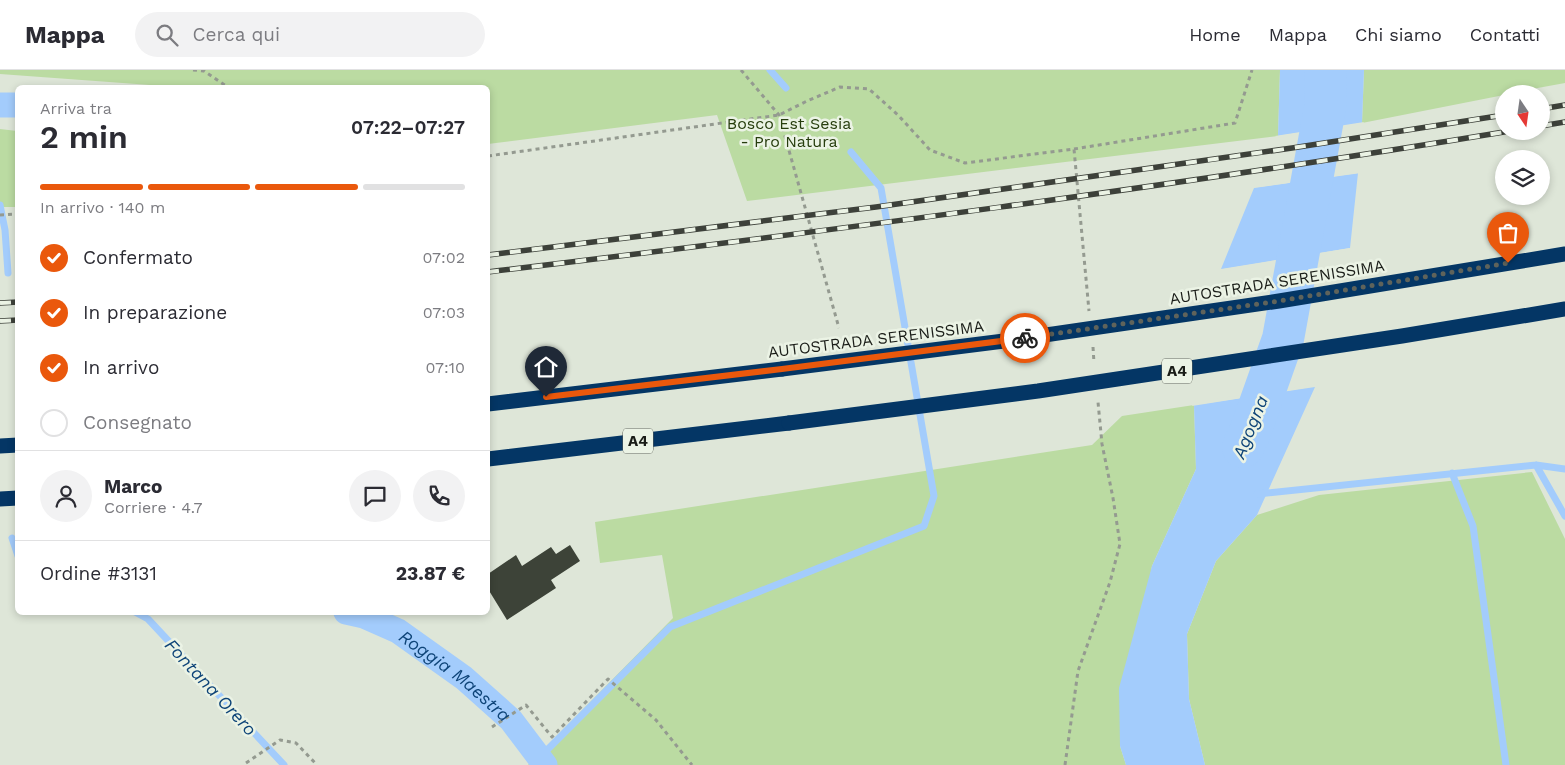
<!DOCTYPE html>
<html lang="it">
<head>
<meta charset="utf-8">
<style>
	:root { --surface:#fff; --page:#f2f2f3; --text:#2b2b33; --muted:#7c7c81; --line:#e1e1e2; --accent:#ea580c }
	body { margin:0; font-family:"Work Sans",sans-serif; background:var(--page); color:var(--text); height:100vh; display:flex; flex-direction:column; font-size:19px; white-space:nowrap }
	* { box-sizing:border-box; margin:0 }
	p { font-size:16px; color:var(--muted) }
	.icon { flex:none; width:28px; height:28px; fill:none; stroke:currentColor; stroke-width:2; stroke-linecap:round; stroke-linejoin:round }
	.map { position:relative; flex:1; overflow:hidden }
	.details { position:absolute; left:15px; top:15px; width:475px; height:530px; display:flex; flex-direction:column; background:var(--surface); border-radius:8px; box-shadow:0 2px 8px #0003 }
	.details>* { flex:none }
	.needle { width:32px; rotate:167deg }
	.controls { position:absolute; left:1495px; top:15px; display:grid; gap:10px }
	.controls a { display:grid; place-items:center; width:55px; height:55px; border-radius:50%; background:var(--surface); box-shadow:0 2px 8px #0003; font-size:25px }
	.pin { position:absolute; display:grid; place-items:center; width:42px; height:42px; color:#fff; margin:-51px -21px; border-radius:50% 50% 50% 0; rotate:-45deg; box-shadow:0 0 5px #0007 }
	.pin .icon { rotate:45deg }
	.courier { position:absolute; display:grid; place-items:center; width:50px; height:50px; margin:-25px; border:4px solid #ea580c; border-radius:50%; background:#fff; color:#222; box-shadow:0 1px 6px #0007 }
	.head em { font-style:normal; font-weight:600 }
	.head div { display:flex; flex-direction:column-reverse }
	.head { display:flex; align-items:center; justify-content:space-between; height:85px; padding:0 25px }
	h1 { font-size:32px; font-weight:600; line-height:38px }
	.bar { display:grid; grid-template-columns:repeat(4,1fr); gap:8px 5px; align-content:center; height:60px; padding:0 25px }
	.bar i { height:6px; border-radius:4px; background:var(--line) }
	.bar .selected { background:var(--accent) }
	.bar p { grid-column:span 4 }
	.line { display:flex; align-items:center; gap:12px; padding:0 25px; border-top:1px solid var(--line) }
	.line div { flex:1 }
	.round { display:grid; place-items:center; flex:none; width:52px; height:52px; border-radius:26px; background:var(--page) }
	ol { padding:0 25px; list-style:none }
	li { display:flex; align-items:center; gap:15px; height:55px }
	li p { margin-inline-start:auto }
	li .icon { padding:5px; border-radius:50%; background:var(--accent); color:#fff; stroke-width:4 }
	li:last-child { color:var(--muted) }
	li i { width:28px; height:28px; border:2px solid var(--line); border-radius:50% }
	header { display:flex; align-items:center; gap:30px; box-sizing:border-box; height:70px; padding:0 25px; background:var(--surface); border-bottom:1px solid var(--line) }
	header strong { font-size:24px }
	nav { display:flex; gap:28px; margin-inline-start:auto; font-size:18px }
	.search { width:350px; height:45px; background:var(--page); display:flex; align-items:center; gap:12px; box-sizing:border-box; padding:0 18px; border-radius:28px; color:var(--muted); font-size:19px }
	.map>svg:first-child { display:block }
	.green { fill:#bbdba2 }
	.water { fill:#a3ccfc }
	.pier { fill:#dee6d8 }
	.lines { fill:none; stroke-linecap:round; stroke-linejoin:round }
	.stream { stroke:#a3ccfc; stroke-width:7 }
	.canal { stroke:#a3ccfc; stroke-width:25 }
	.river { stroke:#a3ccfc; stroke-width:42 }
	.building { fill:#3d4338 }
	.path { stroke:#949a90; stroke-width:3; stroke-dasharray:4 4; stroke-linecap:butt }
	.highway { stroke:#043665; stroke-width:15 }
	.rail-casing { stroke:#3d413a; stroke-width:5.5 }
	.rail { stroke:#ebf3e5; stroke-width:4; stroke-dasharray:11; stroke-linecap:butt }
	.highway-bridge { stroke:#043665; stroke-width:15 }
	.done { stroke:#5f635b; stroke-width:5; stroke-dasharray:0 9 }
	.route { stroke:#ea580c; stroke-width:6 }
	.labels { text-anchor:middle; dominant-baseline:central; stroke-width:5; stroke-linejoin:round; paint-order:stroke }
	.shield { fill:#ebf3e5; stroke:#595d56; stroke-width:1 }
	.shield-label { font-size:15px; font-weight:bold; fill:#1a1d18 }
	.park-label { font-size:16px; fill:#263d0d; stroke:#ebf3e5 }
	.street-label { font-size:16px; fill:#1a1d18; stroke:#ebf3e5 }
	.water-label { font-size:18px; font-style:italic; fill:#0e4478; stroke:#ebf3e5 }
</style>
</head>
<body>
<header>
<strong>Mappa</strong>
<div class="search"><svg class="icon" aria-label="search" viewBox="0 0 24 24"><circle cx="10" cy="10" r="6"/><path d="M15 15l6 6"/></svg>Cerca qui</div>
<nav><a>Home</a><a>Mappa</a><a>Chi siamo</a><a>Contatti</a></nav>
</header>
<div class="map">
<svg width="1565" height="695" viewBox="0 0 1565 695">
	<rect width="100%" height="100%" fill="#dee6d8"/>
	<path class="green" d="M 0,0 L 1280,0 L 1278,66 L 747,131 L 717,45 L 488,74 L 488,18 L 191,18 L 0,4 Z
		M 1364,0 L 1565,0 L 1565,13 L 1504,24 L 1504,25 L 1362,53 Z
		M 0,59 L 17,61 L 17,137 L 0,137 Z
		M 1194,335 L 1196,399 L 1152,496 L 1120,676 L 1126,695 L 528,695 L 673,548 L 662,485 L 600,493 L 595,452 L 1092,375 L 1122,346 Z
		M 1532,402 L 1565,469 L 1565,695 L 1205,695 L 1189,629 L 1187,564 L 1216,491 L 1257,445 L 1319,425 Z"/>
	<path class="water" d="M 1280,0 L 1364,0 L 1362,53 L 1278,66 Z
		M 1358,103 L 1350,178 L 1221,199 L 1254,118 Z
		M 1315,317 L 1257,445 L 1216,491 L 1187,564 L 1189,629 L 1205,695 L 1126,695 L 1120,676 L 1119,618 L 1152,496 L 1196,399 L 1194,335 Z"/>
	<path class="pier" d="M 1364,52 L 1362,55 L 1278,68 L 1275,66 Z
		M 1358,101 L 1361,103 L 1251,118 L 1254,116 Z
		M 1350,178 L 1352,178 L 1350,181 L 1221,202 L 1218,200 Z
		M 1315,314 L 1317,316 L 1192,336 L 1194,332 Z"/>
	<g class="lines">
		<path class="stream" d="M 770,0 L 786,18
			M 0,135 L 5,160 L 8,203
			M 1536,395 L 1565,446
			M 1452,403 L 1473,456 L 1506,695
			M 1257,424 L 1536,395 L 1565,399
			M 12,468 L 18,486
			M 135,542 L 148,549 L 284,695
			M 540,687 L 670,557 L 924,456 L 934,426 L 881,118 L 851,82"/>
		<g class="canal">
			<path d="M 0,35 L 18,35"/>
			<path id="s1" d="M 346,542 L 364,546 L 398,561 L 464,608 L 511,650 L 545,695"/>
		</g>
		<path class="river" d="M 1243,377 L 1250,362 L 1283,269 L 1325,38 L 1326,0"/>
	</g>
	<path class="building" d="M 570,475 L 580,491 L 551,510 L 556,518 L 507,550 L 488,519 L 488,504 L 516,485 L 522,496 L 551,477 L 556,484 Z"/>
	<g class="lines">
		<path class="path" d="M 193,0 L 204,1 L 229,18
			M 741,0 L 779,45 L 839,258
			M 1074,79 L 1235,53 L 1252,0
			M 488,86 L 779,45 L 807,31 L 840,17 L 869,19 L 898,45 L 930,80 L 965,93 L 1074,79 L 1089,241
			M 0,145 L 18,144
			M 1093,277 L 1094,293
			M 492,657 L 526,635 L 552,667 L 608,609 L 656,650 L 692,695
			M 246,693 L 280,670 L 296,673 L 317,695
			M 1065,695 L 1078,601 L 1110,512 L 1120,474 L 1113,428 L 1102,374 L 1098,332"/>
		<path class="highway" d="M 488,334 L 782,299
			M 0,376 L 18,375
			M 488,389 L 789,353
			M 0,429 L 18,428"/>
		<g class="rail-casing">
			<path id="rail" d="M 1541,39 L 1565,35
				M 1541,56 L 1565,52
				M 488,185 L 876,137 L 1292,78 L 1504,45
				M 488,202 C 829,161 1171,117 1510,61
				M 0,233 L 18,232
				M 0,251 L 18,250"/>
		</g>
		<use href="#rail" class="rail"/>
		<path class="highway-bridge" d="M 782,299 L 1004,271 L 1279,231 L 1565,184
			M 789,353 L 1038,321 L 1402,266 L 1565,239"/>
	</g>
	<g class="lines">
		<path class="done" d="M 1025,268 L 1279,231 L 1508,193"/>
		<path class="route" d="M 546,327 L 782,299 L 1025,268"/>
	</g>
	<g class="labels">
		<g class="shield">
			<rect x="1162" y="288.5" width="30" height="25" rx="4"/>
			<rect x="623" y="358.5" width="30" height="25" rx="4"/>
		</g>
		<g class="shield-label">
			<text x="1177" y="301">A4</text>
			<text x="638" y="371">A4</text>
		</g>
		<g class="park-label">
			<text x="789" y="53">Bosco Est Sesia<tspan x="789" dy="18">- Pro Natura</tspan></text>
		</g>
		<g class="street-label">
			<text transform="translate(1277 212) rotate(-9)">AUTOSTRADA SERENISSIMA</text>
			<text transform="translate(876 269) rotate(-7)">AUTOSTRADA SERENISSIMA</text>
		</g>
		<g class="water-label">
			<text transform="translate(1250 357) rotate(-68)">Agogna</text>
			<text stroke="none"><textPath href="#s1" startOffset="128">Roggia Maestra</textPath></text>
			<text transform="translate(211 617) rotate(47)">Fontana Orero</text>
		</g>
	</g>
</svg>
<div class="controls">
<a><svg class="needle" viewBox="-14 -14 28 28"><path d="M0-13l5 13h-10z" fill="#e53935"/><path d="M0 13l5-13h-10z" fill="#7c7c81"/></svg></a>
<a><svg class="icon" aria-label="layers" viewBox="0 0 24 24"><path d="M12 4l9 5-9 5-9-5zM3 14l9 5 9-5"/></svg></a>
</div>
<div class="pin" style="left:1508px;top:193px;background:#ea580c"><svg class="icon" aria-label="bag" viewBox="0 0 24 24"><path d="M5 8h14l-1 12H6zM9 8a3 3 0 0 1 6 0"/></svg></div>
<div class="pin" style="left:546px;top:327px;background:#1f2937"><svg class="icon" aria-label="home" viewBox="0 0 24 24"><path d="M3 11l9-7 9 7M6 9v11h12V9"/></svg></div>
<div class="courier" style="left:1025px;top:268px"><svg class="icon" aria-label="bike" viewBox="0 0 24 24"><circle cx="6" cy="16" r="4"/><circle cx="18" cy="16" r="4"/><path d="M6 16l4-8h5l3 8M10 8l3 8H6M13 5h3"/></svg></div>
<section class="details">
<div class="head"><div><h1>2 min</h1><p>Arriva tra</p></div><em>07:22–07:27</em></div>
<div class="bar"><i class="selected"></i><i class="selected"></i><i class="selected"></i><i></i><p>In arrivo · 140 m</p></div>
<ol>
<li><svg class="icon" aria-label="check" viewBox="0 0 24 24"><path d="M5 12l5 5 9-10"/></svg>Confermato<p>07:02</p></li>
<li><svg class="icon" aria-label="check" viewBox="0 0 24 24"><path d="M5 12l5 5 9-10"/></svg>In preparazione<p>07:03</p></li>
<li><svg class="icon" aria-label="check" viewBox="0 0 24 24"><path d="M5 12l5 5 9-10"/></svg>In arrivo<p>07:10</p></li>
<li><i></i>Consegnato</li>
</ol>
<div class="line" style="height:90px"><a class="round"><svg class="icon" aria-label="person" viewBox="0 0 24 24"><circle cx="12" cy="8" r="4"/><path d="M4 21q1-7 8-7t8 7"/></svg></a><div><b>Marco</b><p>Corriere · 4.7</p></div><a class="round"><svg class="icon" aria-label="chat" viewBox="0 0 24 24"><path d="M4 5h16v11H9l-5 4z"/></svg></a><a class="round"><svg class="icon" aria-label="phone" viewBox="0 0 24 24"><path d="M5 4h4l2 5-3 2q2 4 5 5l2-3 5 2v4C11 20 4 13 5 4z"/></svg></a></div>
<div class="line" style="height:65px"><div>Ordine #3131</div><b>23.87 €</b></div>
</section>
</div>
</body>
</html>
